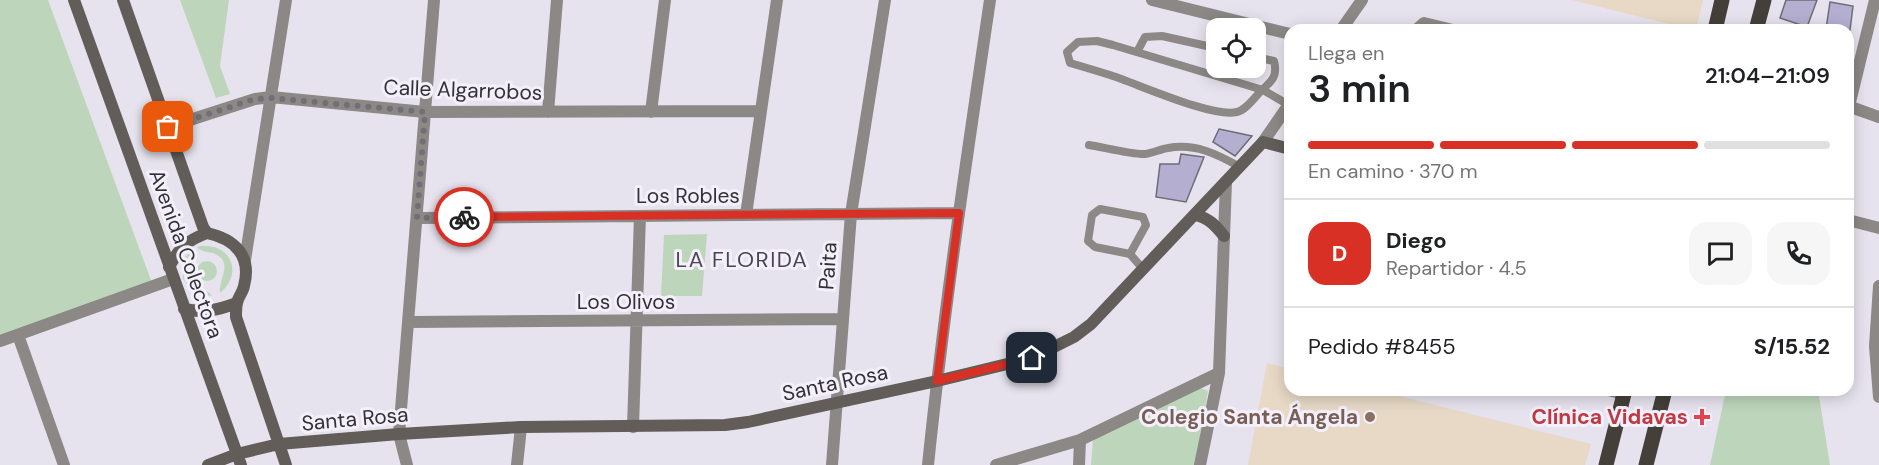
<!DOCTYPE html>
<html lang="es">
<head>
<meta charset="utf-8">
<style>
	:root { --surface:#fff; --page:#f6f6f6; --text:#202124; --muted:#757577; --line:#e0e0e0; --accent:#d93025 }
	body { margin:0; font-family:"DM Sans",sans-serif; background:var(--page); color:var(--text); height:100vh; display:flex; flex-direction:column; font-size:22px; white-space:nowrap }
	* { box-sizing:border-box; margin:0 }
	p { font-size:20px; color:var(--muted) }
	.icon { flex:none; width:33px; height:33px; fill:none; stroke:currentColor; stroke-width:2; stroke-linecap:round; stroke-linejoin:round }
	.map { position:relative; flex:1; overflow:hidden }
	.details { position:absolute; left:1284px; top:24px; width:570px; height:372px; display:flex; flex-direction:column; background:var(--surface); border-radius:18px; box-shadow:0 3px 15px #0003 }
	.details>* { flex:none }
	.tools { position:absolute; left:1206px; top:18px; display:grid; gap:12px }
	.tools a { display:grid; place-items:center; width:60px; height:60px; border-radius:12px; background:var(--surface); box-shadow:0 3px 15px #0003; font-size:30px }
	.pin { position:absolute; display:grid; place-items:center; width:51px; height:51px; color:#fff; margin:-26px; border-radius:12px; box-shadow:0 3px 9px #0006 }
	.courier { position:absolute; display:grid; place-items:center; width:60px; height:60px; margin:-30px; border:4px solid #d93025; border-radius:50%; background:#fff; color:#222; box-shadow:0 2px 8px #0007 }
	.headline em { font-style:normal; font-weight:600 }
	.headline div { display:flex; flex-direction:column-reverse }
	.headline { display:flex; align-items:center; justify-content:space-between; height:102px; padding:0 24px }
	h1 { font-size:39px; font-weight:600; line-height:45px }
	.bar { display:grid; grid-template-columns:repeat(4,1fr); gap:9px 6px; align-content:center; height:72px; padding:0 24px }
	.bar i { height:8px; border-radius:4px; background:var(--line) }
	.bar .current { background:var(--accent) }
	.bar p { grid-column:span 4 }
	.line { display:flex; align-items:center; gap:15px; padding:0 24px; border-top:2px solid var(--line) }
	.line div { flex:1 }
	.round { display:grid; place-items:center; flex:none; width:63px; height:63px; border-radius:18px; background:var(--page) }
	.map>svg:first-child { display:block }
	.education { fill:#e7d9c6 }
	.green { fill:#bdd6bb }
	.building { fill:#b4afd1; stroke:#6d6c76; stroke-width:1.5 }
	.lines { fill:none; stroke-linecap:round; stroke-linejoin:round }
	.lane { stroke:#8c8885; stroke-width:8 }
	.street { stroke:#8c8885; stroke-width:12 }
	.secondary { stroke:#625d58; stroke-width:12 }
	.primary { stroke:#453f39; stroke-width:15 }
	.done { stroke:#716f76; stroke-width:6; stroke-dasharray:0 10.8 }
	.route { stroke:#d93025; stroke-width:8 }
	.education-dot { fill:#8d6e63; stroke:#f4f0fb; stroke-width:2 }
	.health-dot { fill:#e0444e; stroke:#f4f0fb; stroke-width:2 }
	.labels { text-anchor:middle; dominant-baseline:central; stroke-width:6; stroke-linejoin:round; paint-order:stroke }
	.street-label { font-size:21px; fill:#323135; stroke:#f4f0fb }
	.education-label { font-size:21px; font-weight:bold; fill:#785e54; stroke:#f4f0fb; text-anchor:end }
	.health-label { font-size:21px; font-weight:bold; fill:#be3a42; stroke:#f4f0fb; text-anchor:end }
	.neighbourhood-label { font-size:22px; letter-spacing:1.5px; fill:#4a4650; stroke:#f4f0fb }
</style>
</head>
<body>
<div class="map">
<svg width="1879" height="465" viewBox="0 0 1879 465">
	<rect width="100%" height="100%" fill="#e7e3ee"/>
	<path class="education" d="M 1572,0 L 1703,0 L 1696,30 L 1693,30 Z
		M 1267,363 L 1290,369 L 1290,390 L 1375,390 L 1591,444 L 1585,465 L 1248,465 Z"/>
	<path class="green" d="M 0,0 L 48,0 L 152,283 L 0,336 Z
		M 180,0 L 229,0 L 220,66 L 230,94 L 216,98 Z
		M 707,234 L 702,296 L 661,296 L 664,235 Z
		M 200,246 C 231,243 244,273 220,293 C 218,280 234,262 215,254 C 208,251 203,253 197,247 Z
		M 190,252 C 195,261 187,267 190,277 C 194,288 206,287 212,296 L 194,293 L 183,279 L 183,259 Z
		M197 271a10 10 0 1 1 20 0a10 10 0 1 1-20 0Z
		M 1198,387 L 1208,391 L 1195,465 L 1091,465 L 1093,438 Z
		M 1726,390 L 1818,390 L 1830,465 L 1710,465 Z"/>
	<path class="building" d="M 1786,0 L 1817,0 L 1807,27 L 1780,18 Z
		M 1830,2 L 1853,6 L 1850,30 L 1826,29 Z
		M 1219,129 L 1252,136 L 1235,156 L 1213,142 Z
		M 1181,154 L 1204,157 L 1186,202 L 1156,197 L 1160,164 L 1179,164 Z"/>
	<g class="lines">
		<path class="lane" d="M 1137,52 L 1145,37 L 1162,36 L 1216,48
			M 1256,57 L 1274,61 C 1278,76 1272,81 1261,91 C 1255,97 1246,110 1237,112 C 1212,118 1138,84 1110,75 C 1097,71 1084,67 1070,63 L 1067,52 L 1078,42 L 1097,41 L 1113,45 L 1263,90 L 1289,105
			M 1089,145 C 1102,147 1134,155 1145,154 C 1153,153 1161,149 1168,148 C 1195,143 1217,154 1240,167
			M 1130,254 L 1146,225 L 1143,217 L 1100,209 L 1092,215 L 1088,241 L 1095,247 L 1130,254 L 1144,270"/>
		<path class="street" d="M 1152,0 L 1290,34
			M 1341,30 L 1362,0
			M 1416,30 L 1424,23 L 1453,30
			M 1848,106 L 1879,117
			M 1849,106 L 1875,0
			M 548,112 L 557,0
			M 651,112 L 665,0
			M 168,127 L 255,99 L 271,97 L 425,112 L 761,111
			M 1263,142 L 1290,103
			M 746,215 L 777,0
			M 417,218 L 959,213
			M 1848,220 L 1879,228
			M 245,260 L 286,0
			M 1879,286 L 1875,346 L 1879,397
			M 408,322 L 843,319
			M 18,335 L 64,465
			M 0,341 L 173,279
			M 1608,390 L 1624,394
			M 633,427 L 640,216
			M 407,465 L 399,434 L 434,0
			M 517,465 L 521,427
			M 832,465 L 851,214 L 885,0
			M 928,465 C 944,309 967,155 990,0
			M 996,465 L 1080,440 L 1219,373
			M 1079,465 L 1080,440
			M 1200,465 L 1219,373 L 1226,182"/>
		<path class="secondary" d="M 74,0 L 241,465
			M 123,0 L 203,227 L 207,233 C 235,239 252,256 244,286 C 243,292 238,297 237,303 C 236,307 236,313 236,317 L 286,465
			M 1195,215 C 1209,218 1215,225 1224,236
			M 169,267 C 180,247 186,241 207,233
			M 184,309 C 204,313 218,310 237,303
			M 208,465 L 237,454 L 279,444 L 399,434 L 521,427 L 725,425 L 748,422 L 937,381 L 1032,358 L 1074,337 L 1091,324 L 1263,142 L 1290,149"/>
		<path class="primary" d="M 1715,30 L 1722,0
			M 1756,30 L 1764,0
			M 1606,465 L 1625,390
			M 1646,465 L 1665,390"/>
	</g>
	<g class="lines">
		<path class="done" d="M 168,127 L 255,99 L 271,98 L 425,112 L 417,218 L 464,217"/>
		<path class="route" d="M 464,217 L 959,213 L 937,381 L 1032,358"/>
	</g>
	<circle class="education-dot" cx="1370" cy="417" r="6"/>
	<path class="health-dot" d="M1699 408h6v6h6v6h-6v6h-6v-6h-6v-6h6z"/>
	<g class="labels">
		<g class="street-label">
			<text transform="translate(463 90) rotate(2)">Calle Algarrobos</text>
			<text x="688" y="196">Los Robles</text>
			<text transform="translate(186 254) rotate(70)">Avenida Colectora</text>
			<text transform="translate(828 266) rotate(-86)">Paita</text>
			<text x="626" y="302">Los Olivos</text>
			<text transform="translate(835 383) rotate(-12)">Santa Rosa</text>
			<text transform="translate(355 419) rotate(-5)">Santa Rosa</text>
		</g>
		<g class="education-label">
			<text x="1358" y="417">Colegio Santa Ángela</text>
		</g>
		<g class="health-label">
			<text x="1688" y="417">Clínica Vidavas</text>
		</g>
		<g class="neighbourhood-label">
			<text x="742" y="259">LA FLORIDA</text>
		</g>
	</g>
</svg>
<div class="tools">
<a><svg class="icon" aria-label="locate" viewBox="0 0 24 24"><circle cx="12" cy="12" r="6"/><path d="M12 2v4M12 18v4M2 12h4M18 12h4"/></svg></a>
</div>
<div class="pin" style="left:168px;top:127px;background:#ea580c"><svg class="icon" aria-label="bag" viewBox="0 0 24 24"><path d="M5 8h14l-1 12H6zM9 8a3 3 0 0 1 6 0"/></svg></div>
<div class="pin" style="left:1032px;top:358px;background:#1f2937"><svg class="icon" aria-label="home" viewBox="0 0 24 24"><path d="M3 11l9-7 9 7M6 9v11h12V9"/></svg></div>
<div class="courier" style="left:464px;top:217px"><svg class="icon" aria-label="bike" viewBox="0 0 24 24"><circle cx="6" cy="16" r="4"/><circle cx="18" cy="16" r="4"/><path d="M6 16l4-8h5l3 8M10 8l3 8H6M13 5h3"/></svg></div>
<section class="details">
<div class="headline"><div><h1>3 min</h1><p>Llega en</p></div><em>21:04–21:09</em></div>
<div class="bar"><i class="current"></i><i class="current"></i><i class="current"></i><i></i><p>En camino · 370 m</p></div>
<div class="line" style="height:108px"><b class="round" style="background:var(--accent);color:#fff">D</b><div><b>Diego</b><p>Repartidor · 4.5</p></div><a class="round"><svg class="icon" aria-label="chat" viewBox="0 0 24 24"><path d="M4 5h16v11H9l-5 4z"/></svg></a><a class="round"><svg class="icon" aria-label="phone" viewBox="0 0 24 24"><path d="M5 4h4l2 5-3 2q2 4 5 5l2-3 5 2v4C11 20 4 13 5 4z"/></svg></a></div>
<div class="line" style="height:78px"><div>Pedido #8455</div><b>S/15.52</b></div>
</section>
</div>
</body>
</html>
